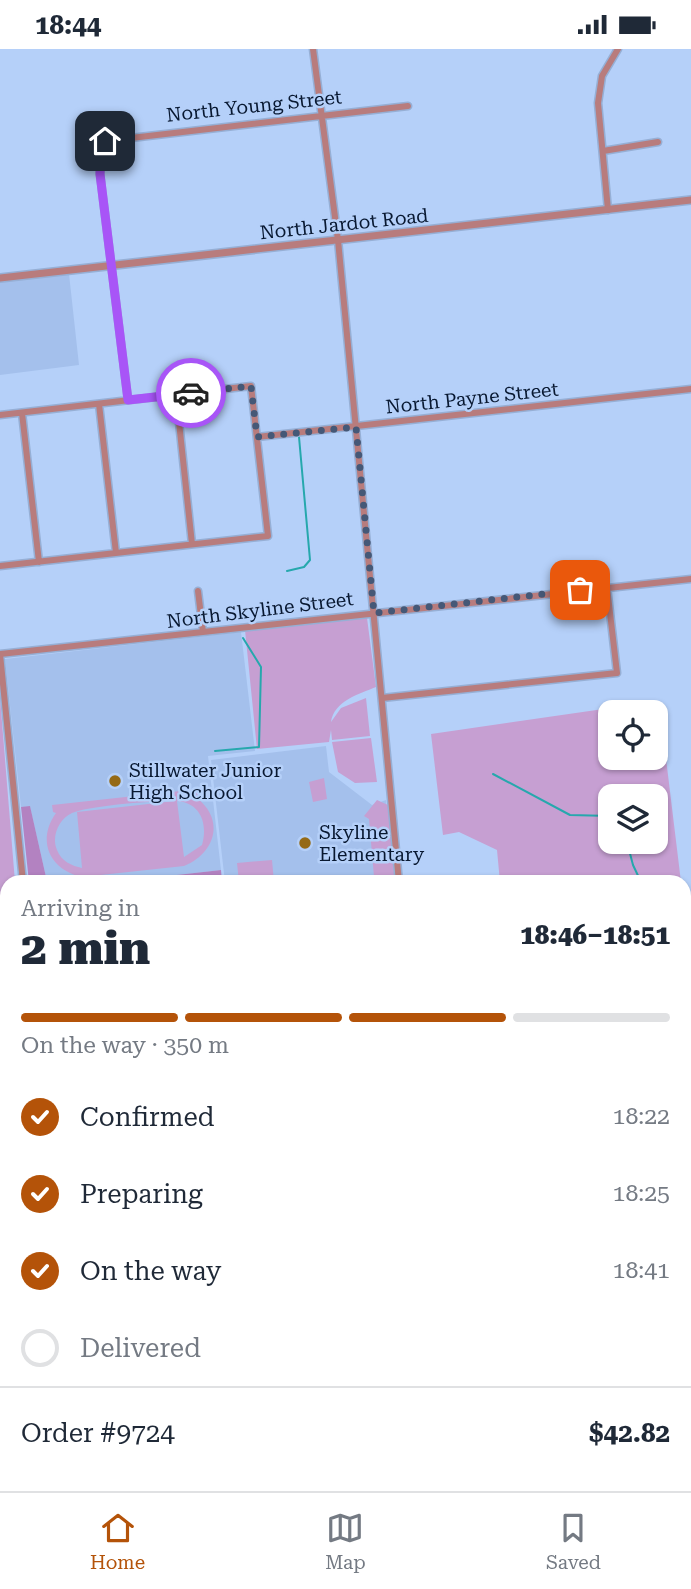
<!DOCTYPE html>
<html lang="en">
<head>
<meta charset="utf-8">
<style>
	:root { --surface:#fff; --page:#f6f6f7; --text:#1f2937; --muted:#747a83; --line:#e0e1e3; --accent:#b45309 }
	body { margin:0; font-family:"Roboto Serif",serif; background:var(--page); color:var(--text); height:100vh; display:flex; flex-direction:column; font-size:26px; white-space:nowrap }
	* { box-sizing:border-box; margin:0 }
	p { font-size:23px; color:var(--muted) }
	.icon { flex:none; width:38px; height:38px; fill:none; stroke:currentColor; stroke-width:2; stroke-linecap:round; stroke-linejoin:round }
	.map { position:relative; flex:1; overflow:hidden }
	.sheet { position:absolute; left:0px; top:826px; width:691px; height:616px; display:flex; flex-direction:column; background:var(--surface); border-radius:21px 21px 0 0; box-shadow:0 2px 5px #0004 }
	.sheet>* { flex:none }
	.fabs { position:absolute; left:598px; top:651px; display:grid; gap:14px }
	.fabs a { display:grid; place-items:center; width:70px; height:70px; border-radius:14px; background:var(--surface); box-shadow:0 2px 5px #0004; font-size:35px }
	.pin { position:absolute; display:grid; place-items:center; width:60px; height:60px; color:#fff; margin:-30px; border-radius:14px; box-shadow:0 4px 10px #0006 }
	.courier { position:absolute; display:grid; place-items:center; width:70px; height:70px; margin:-35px; border:5px solid #a855f7; border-radius:50%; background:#fff; color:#222; box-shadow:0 2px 9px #0007 }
	.head em { font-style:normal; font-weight:800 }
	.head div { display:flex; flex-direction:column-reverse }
	.head { display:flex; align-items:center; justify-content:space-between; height:119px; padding:0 21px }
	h1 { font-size:46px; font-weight:800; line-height:52px }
	.bar { display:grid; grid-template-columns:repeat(4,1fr); gap:10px 7px; align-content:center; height:84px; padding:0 21px }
	.bar i { height:9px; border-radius:5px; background:var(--line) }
	.bar .active { background:var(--accent) }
	.bar p { grid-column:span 4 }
	.line { display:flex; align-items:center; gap:18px; padding:0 21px; border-top:2px solid var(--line) }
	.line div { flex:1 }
	ol { padding:0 21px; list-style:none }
	li { display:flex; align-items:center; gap:21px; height:77px }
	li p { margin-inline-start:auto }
	li .icon { padding:7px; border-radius:50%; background:var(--accent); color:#fff; stroke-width:4 }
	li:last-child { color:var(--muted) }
	li i { width:38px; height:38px; border:4px solid var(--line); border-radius:50% }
	.status { display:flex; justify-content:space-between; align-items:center; height:49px; padding:0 35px; background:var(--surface); direction:ltr }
	.status svg { height:19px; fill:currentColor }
	.tab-bar { display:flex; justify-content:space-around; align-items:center; height:98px; border-top:2px solid var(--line); background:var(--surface); font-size:19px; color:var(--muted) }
	.tab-bar a { display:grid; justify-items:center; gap:4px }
	.tab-bar .active { color:var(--accent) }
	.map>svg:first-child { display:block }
	.built { fill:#a4c0ec }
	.green { fill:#c69fd2; fill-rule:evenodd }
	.forest { fill:#b382c1 }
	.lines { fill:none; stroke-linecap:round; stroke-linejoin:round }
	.stream { stroke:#26a8ad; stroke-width:2 }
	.minor-casing { stroke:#96afd5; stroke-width:9 }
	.tertiary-casing { stroke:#96afd5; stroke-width:10 }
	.minor { stroke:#b87c7d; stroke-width:6 }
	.tertiary { stroke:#b87c7d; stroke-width:7 }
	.done { stroke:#455877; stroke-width:7; stroke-dasharray:0 12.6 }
	.route { stroke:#a855f7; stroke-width:9 }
	.poi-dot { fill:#956a16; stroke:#b5d0f9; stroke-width:2.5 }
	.labels { text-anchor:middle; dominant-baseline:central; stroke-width:5; stroke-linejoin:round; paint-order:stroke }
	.street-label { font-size:19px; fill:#081831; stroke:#b5d0f9 }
	.poi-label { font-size:19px; fill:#081831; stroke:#b5d0f9; text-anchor:start }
</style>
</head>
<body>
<div class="status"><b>18:44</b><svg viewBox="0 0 49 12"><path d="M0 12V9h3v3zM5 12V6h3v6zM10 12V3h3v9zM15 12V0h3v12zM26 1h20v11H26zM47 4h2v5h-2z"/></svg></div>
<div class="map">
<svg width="691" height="1442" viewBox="0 0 691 1442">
	<rect width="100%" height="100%" fill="#b5d0f9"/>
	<path class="built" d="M 69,225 L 79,316 L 0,326 L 0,233 Z
		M 241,583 L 255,702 L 208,707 L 221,821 L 115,833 L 52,833 L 46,828 L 30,758 L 21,758 L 5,610 Z
		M 326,697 L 329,723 L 372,756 L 386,751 L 394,833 L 225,833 L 211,711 Z
		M 79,1435 L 155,1435 L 156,1442 L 80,1442 Z"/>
	<path class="green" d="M 367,569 L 376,638 C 359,645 334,652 331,673 L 341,659 L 366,649 L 370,687 L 332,691 L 331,681 L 329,693 L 257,700 L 245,581 Z
		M 0,649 L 15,833 L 7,833 L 7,970 L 0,970 Z
		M 659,652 L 681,833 L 500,833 L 497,801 L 459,783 L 443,786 L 431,685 ZM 611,663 L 656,663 L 656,709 L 611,709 ZM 611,747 L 656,747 L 656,793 L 611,793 Z
		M 371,689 L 377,733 L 355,734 L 338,723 L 332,693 Z
		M 324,729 L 327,750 L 313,753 L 309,733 Z
		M 199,740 L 200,749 L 197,749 C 226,772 214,805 184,817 L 82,828 C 50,821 36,792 56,764 L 53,763 L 52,756 ZM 175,752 L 77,763 L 82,819 C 72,817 61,812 57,801 C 51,787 59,770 72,764 C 86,757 158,751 175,752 ZM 177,752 C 201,754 208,775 202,796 L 184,808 Z
		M 377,751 L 388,756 L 395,833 L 374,833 L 369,829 L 374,828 L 369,770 L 364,767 Z
		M 272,811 L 274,833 L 239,833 L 237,814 Z
		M 684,859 L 691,915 L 691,997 L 684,997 Z"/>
	<path class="forest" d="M 30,757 L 46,828 L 52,833 L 29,833 L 21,758 Z
		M 221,821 L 222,833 L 115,833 Z
		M 0,1352 L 7,1352 L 7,1434 L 0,1435 Z"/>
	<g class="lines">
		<path class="stream" d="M 287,522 L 304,518 L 310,511 L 299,388
			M 215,702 L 259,698 L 261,618 L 243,589
			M 493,725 L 570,766 L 611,767
			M 627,793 L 633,816 L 641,833
			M 0,864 L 7,858
			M 684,1221 L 691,1221"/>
		<g class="minor-casing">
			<path id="minor" d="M 313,0 L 338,191 L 399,833
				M 603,102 L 658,93
				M 608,161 L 598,54 L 602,27 L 618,0
				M 176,345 L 192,495
				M 128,351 L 100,125 L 101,98 L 105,92 L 408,57
				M 99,355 L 116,504
				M 22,364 L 39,513
				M 0,366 L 251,337 L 268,487 L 0,517
				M 257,388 L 691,340
				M 198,542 L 203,583
				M 0,605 L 691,530
				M 0,605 L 23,833
				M 382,649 L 617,624 L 607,538
				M 441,833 L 452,833
				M 0,982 L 7,1060
				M 684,998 L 691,997
				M 0,1069 L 7,1068
				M 684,1139 L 691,1138
				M 0,1152 L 7,1151
				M 0,1235 L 7,1234
				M 0,1317 L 7,1317
				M 684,1365 L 691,1365
				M 162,1435 L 163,1442
				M 642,1435 L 643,1442
				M 500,1436 L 501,1435"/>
		</g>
		<g class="tertiary-casing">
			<path id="tertiary" d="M 0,229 L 691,151"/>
		</g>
		<use href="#minor" class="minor"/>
		<use href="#tertiary" class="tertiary"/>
	</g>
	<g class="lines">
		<path class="done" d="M 191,344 L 251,337 L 257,388 L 356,378 L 374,564 L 580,541"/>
		<path class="route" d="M 105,92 L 101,97 L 100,125 L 128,351 L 191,344"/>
	</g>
	<g class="poi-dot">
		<circle cx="115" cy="732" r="7"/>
		<circle cx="305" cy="794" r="7"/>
	</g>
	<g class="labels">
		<g class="street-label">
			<text transform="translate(254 57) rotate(-6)">North Young Street</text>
			<text transform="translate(344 175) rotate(-6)">North Jardot Road</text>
			<text transform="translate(472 349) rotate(-6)">North Payne Street</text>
			<text transform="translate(260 561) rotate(-7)">North Skyline Street</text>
		</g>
		<g class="poi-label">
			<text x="129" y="721">Stillwater Junior<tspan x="129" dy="22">High School</tspan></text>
			<text x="319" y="783">Skyline<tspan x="319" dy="22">Elementary</tspan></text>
		</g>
	</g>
</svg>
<div class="fabs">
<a><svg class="icon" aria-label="locate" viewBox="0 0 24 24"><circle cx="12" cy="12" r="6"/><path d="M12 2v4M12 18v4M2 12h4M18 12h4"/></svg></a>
<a><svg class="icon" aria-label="layers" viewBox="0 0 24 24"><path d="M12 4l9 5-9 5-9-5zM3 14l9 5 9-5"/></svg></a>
</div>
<div class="pin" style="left:580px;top:541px;background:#ea580c"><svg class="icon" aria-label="bag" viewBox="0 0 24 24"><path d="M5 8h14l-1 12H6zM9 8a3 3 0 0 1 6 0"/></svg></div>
<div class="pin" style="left:105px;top:92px;background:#1f2937"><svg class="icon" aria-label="home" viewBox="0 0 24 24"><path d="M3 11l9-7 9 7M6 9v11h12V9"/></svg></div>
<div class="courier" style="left:191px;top:344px"><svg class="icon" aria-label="car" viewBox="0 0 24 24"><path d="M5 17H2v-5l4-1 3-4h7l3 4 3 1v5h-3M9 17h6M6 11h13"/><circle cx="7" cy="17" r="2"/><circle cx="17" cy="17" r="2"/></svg></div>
<section class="sheet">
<div class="head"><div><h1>2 min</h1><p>Arriving in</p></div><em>18:46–18:51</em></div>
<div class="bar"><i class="active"></i><i class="active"></i><i class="active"></i><i></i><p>On the way · 350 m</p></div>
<ol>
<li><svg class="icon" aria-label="check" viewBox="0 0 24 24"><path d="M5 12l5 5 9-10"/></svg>Confirmed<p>18:22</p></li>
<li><svg class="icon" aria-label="check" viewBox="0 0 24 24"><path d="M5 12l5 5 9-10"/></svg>Preparing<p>18:25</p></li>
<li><svg class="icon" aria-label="check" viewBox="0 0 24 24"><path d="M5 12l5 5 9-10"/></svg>On the way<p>18:41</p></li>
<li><i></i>Delivered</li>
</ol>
<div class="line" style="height:91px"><div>Order #9724</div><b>$42.82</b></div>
</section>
</div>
<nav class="tab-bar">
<a class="active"><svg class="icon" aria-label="home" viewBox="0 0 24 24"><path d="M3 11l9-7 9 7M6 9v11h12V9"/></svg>Home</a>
<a><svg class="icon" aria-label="map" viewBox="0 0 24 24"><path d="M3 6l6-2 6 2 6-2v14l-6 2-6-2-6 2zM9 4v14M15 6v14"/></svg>Map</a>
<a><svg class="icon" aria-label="saved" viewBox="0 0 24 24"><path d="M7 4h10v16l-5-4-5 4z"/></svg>Saved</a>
</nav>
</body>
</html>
